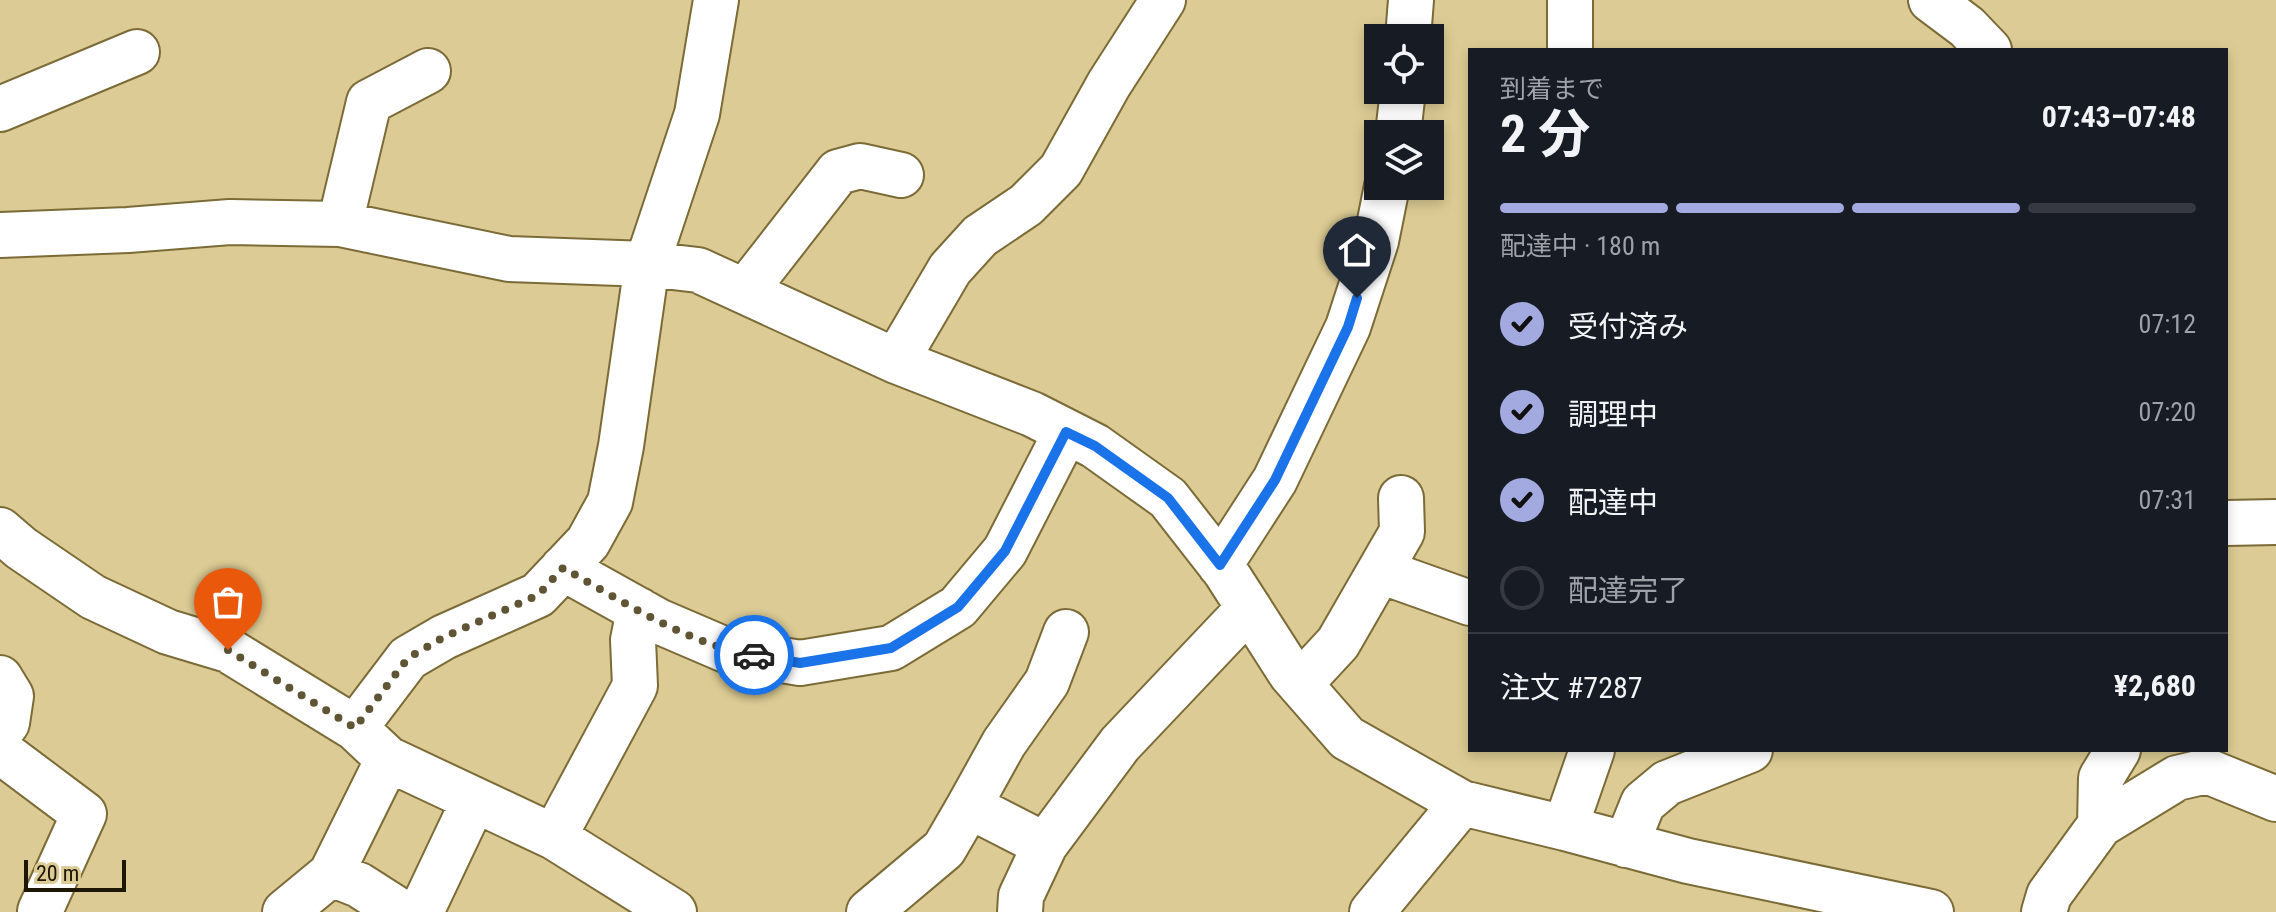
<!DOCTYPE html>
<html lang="ja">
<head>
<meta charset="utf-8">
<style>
	:root { --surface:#171b24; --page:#242831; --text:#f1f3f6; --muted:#9ea1a6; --line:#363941; --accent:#a2aae0 }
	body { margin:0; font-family:"Roboto Condensed","Noto Sans JP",sans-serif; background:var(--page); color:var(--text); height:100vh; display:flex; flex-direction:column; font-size:30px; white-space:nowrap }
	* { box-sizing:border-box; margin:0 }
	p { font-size:26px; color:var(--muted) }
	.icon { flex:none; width:44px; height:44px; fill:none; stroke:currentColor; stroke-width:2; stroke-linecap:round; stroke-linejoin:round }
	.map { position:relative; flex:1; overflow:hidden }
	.drawer { position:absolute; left:1468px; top:48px; width:760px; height:704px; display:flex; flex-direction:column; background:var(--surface); border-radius:0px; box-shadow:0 4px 12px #0003 }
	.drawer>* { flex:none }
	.tools { position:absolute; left:1364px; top:24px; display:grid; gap:16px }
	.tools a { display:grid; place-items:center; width:80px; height:80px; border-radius:0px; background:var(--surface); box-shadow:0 4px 12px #0003; font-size:40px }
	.scale { position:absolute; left:24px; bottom:20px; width:102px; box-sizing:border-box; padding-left:8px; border:4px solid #1c1602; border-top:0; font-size:22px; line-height:28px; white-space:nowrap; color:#1c1602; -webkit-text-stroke:6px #dccb94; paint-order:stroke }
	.pin { position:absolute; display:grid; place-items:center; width:68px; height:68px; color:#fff; margin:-82px -34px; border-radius:50% 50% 50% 0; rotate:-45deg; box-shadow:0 0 8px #0007 }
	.pin .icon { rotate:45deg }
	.courier { position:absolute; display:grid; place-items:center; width:80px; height:80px; margin:-40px; border:6px solid #1a73e8; border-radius:50%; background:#fff; color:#222; box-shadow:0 2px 10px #0007 }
	.overview em { font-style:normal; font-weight:700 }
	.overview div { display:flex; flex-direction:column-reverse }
	.overview { display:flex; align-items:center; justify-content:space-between; height:136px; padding:0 32px }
	h1 { font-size:52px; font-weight:700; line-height:60px }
	.bar { display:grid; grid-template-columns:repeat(4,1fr); gap:12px 8px; align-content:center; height:96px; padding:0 32px }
	.bar i { height:10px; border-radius:6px; background:var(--line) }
	.bar .active { background:var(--accent) }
	.bar p { grid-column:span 4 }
	.line { display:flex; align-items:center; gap:20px; padding:0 32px; border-top:2px solid var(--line) }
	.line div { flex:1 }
	ol { padding:0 32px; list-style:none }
	li { display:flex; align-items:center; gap:24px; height:88px }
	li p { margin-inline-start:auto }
	li .icon { padding:8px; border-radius:50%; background:var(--accent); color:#111; stroke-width:4 }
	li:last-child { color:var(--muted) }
	li i { width:44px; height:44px; border:4px solid var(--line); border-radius:50% }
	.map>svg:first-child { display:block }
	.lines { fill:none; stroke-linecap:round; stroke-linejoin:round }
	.minor-casing { stroke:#7b6b37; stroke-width:48 }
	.minor { stroke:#fff; stroke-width:44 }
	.done { stroke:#5f5535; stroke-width:8; stroke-dasharray:0 14.4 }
	.route { stroke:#1a73e8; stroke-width:10 }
</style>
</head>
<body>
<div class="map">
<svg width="2276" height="912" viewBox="0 0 2276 912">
	<rect width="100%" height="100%" fill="#dccb94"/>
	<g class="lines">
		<g class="minor-casing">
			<path id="minor" d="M 1931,0 L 1967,27 L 1989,50
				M 1408,38 L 1411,0
				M 1570,50 L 1570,0
				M 0,109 L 137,52
				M 1398,134 L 1403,90
				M 340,224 L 369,102 L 428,71
				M 0,235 L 128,230 L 230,222 L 340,224 L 509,259 L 647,264 L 698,270 L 896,361 L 1032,414 L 1095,446 L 1168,498 L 1225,571 L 1291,674 L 1347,738 L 1462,803 L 1565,828 L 1688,861 L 1931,912
				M 746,290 L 838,172 L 860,166 L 901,175
				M 896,361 L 950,269 L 980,236 L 1026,205 L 1061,170 L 1109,84 L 1163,0
				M 2226,523 L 2276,522
				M 0,530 L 21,548 L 93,597 L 168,632 L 228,650 L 355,728 L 388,759 L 554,837 L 674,912
				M 1220,565 L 1275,480 L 1348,327 L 1376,241 L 1387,186
				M 563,568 L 658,621 L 728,651 L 800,663 L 891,648 L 958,607 L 1005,551 L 1066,432
				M 1380,571 L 1470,603
				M 0,678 L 11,696 L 7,723 L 0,732
				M 1300,684 L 1338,643 L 1402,532 L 1401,498
				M 355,728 L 408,658 L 444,637 L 538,595 L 588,542 L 610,502 L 621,446 L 647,264 L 697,114 L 716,0
				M 0,751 L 84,814 L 40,911
				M 969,806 L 1004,743 L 1047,682 L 1066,632
				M 2100,825 L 2177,778 L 2207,771 L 2276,799
				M 1565,828 L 1592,750
				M 554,837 L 635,686 L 633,640 L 639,610
				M 1626,845 L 1643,803 L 1667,783 L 1750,750
				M 331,874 L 359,885 L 395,908 L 397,912
				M 285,912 L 331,874 L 388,759
				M 421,912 L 474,800
				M 869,912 L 944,849 L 969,806 L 1045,845
				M 1020,912 L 1021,896 L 1045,845 L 1120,744 L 1249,608
				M 1372,912 L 1462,803
				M 2044,912 L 2049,895 L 2100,825 L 2101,778 L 2118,750"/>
		</g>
		<use href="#minor" class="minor"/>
	</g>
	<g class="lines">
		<path class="done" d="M 228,650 L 355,728 L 408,658 L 444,637 L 538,595 L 563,568 C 623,601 686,644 754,655"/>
		<path class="route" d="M 754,655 L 800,663 L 891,648 L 958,607 L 1005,551 L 1066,432 L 1095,446 L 1168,498 L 1220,565 L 1275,480 L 1348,327 L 1357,298"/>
	</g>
</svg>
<div class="tools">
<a><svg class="icon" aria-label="locate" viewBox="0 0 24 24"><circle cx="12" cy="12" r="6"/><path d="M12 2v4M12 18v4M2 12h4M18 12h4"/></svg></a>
<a><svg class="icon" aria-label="layers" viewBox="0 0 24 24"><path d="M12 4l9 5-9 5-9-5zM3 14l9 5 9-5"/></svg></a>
</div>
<div class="scale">20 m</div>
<div class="pin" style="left:228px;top:650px;background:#ea580c"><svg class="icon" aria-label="bag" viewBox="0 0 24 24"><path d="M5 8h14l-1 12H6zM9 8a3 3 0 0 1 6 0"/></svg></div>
<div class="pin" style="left:1357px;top:298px;background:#1f2937"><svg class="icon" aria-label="home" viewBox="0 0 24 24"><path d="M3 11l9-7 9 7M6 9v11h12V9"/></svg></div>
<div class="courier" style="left:754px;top:655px"><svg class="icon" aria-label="car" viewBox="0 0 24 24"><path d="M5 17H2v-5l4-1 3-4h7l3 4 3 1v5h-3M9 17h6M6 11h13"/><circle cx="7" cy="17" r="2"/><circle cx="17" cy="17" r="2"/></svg></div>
<section class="drawer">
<div class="overview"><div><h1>2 分</h1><p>到着まで</p></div><em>07:43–07:48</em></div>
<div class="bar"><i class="active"></i><i class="active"></i><i class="active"></i><i></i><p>配達中 · 180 m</p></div>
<ol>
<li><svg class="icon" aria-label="check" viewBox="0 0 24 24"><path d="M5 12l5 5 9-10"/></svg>受付済み<p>07:12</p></li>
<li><svg class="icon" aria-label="check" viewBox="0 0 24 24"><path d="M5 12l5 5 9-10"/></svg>調理中<p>07:20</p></li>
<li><svg class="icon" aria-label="check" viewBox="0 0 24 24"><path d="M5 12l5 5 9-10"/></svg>配達中<p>07:31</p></li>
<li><i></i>配達完了</li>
</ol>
<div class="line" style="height:104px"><div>注文 #7287</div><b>¥2,680</b></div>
</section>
</div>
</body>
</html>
